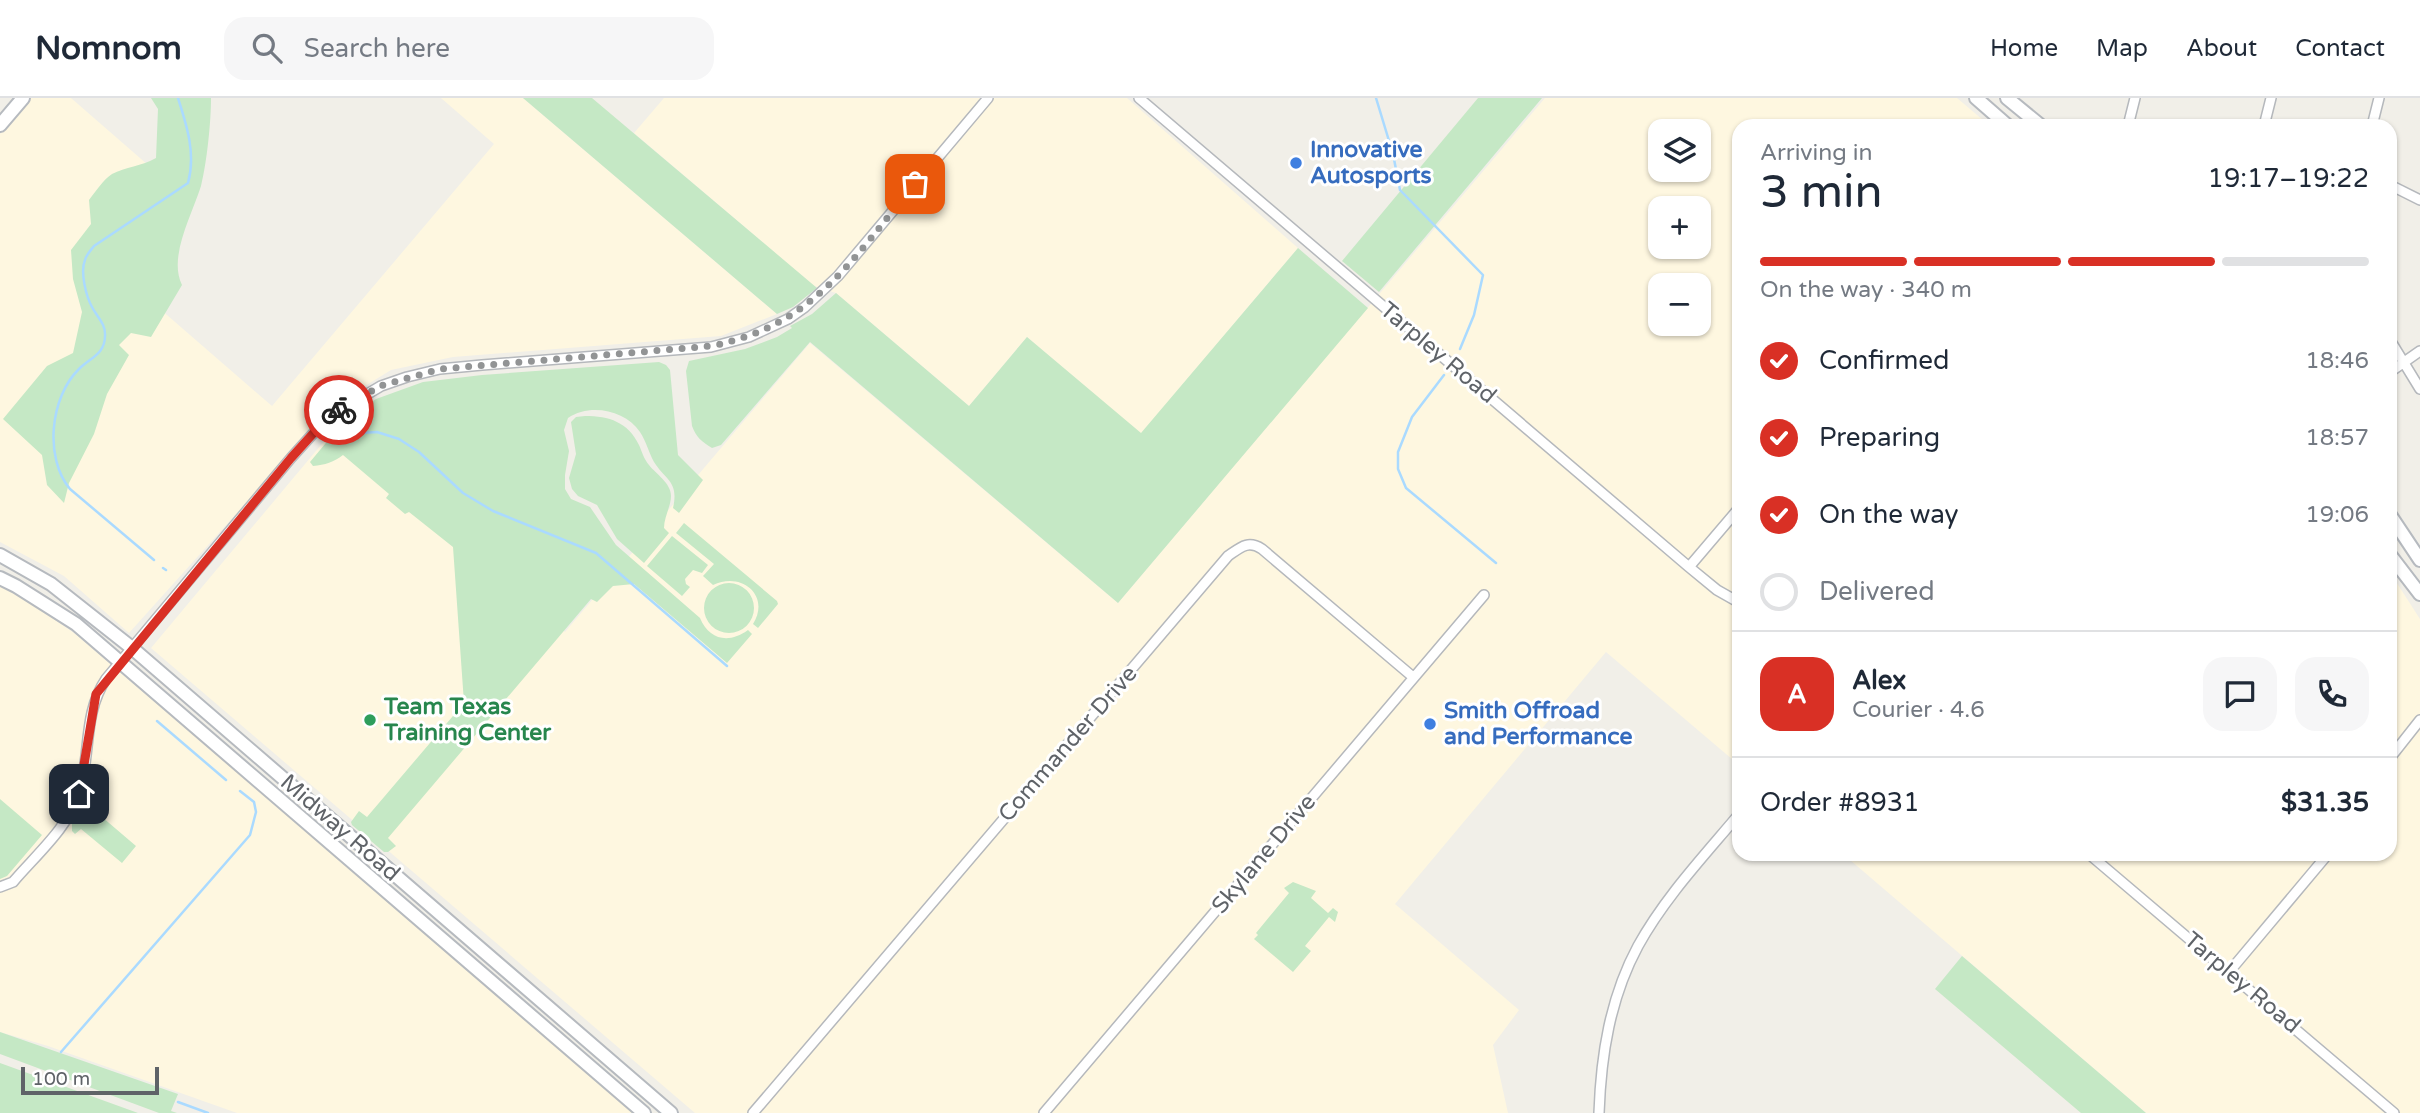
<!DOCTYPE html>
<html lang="en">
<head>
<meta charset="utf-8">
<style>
	:root { --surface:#fff; --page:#f6f6f7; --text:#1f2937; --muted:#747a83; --line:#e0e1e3; --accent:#d93025 }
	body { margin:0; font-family:"Varela Round",sans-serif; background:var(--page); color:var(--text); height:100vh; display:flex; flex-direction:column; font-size:26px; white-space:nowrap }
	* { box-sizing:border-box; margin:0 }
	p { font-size:23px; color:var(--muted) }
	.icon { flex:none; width:38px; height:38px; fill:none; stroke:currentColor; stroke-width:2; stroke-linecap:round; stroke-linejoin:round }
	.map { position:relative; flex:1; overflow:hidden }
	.sheet { position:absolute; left:1732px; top:21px; width:665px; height:742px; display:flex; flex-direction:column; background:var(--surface); border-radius:21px; box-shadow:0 2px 5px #0004 }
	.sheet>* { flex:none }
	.buttons { position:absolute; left:1648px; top:21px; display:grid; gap:14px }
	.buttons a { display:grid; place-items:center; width:63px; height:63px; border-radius:14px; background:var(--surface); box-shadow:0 2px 5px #0004; font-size:35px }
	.scale { position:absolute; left:21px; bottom:18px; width:138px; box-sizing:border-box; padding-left:7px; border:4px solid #5f6368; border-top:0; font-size:19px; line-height:24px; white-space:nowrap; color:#5f6368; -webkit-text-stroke:5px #fff; paint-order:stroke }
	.pin { position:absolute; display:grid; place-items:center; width:60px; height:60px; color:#fff; margin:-30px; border-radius:14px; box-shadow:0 4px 10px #0006 }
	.courier { position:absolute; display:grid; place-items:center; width:70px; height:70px; margin:-35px; border:5px solid #d93025; border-radius:50%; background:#fff; color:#222; box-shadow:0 2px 9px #0007 }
	.overview em { font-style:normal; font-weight:600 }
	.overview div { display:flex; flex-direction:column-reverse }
	.overview { display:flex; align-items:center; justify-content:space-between; height:119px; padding:0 28px }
	h1 { font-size:46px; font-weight:600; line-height:52px }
	.bar { display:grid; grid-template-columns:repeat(4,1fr); gap:10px 7px; align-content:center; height:84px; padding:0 28px }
	.bar i { height:9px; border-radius:5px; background:var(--line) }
	.bar .active { background:var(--accent) }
	.bar p { grid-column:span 4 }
	.line { display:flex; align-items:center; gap:18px; padding:0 28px; border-top:2px solid var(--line) }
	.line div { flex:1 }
	.round { display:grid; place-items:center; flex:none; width:74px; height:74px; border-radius:21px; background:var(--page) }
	ol { padding:0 28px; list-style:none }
	li { display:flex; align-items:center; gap:21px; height:77px }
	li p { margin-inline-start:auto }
	li .icon { padding:7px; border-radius:50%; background:var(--accent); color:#fff; stroke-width:4 }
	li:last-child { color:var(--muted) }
	li i { width:38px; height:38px; border:4px solid var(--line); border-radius:50% }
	header { display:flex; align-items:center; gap:42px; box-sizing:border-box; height:98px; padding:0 35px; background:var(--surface); border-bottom:2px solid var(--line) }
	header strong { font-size:33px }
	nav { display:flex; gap:38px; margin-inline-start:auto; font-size:24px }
	.search { width:490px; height:63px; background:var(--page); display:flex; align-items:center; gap:18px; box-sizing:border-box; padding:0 24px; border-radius:21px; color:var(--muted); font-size:26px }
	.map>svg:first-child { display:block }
	.commercial { fill:#fef7e0; fill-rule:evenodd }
	.green { fill:#c5e8c5 }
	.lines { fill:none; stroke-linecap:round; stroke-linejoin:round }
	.stream { stroke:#aadaff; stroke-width:2.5 }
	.street-casing { stroke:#b5b8bc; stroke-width:12 }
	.secondary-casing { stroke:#b6babf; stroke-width:16 }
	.street { stroke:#fff; stroke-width:9 }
	.secondary { stroke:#fff; stroke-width:12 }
	.done { stroke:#929495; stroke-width:7; stroke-dasharray:0 12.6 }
	.route { stroke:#d93025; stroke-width:9 }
	.shop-dot { fill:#3f7fe0; stroke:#fff; stroke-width:2.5 }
	.leisure-dot { fill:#2e9e5b; stroke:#fff; stroke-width:2.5 }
	.labels { text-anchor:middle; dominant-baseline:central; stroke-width:6; stroke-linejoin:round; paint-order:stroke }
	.shop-label { font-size:23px; font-weight:bold; fill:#366cbe; stroke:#fff; text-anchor:start }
	.street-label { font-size:23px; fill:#5f6368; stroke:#fff }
	.leisure-label { font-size:23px; font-weight:bold; fill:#27864d; stroke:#fff; text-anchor:start }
</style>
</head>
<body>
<header>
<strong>Nomnom</strong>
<div class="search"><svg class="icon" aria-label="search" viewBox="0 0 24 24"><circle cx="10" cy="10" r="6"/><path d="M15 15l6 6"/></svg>Search here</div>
<nav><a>Home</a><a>Map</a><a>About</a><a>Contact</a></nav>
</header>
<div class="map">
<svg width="2420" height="1015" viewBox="0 0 2420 1015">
	<rect width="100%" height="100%" fill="#f1efe8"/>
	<path class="commercial" d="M 31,0 L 71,0 L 148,67 L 84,145 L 272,308 L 494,46 L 441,0 L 523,0 L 777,216 L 721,238 L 453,259 L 391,272 L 334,307 L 129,535 L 64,478 L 0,444 L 0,36 Z
		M 664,0 L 1127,0 L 1298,150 L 1141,336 L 1027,239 L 969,308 L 836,195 L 814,188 L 634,35 Z
		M 1545,0 L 1957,0 L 1990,28 L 1740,28 L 1739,667 L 1606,554 L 1395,806 L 1519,912 L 1493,947 L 1508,1015 L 695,1015 L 151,550 L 331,335 L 565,534 L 810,245 L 1118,505 ZM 1661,33 L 1699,33 L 1699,72 L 1661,72 ZM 1661,110 L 1699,110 L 1699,149 L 1661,149 ZM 1661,187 L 1699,187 L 1699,226 L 1661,226 Z
		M 2391,476 L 2420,521 L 2420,1015 L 2146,1015 L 1843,756 L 2390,756 Z
		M 0,487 L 8,490 L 74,535 L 635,1015 L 237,1015 L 48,948 L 0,934 Z"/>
	<path class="green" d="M 151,0 L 211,0 C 211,24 207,64 201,88 C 192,117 168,159 182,187 L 151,239 L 131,235 L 119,247 L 129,257 L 107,296 L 94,336 L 69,385 L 64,405 L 47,387 L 42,357 L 3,321 L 47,268 L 73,255 L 82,214 L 73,181 L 71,152 L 91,126 L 89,102 C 96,93 103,82 112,76 C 125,69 142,68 156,60 L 158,11 Z
		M 523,0 L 592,0 L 817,190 L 793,209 L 777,216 Z
		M 1478,0 L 1542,0 L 1379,194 L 1342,163 Z
		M 1298,150 L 1368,210 L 1118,505 L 810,244 L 721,347 L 712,350 C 702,344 696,339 692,328 L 686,273 L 689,263 L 745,251 L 777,239 L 792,230 L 790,228 L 812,216 L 836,195 L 969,308 L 1027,239 L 1141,335 Z
		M 659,264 L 666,267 L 670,272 L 678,357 L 703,382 L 679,415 L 673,410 C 679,383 666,383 654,364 C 649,355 646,343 640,334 C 625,312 590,305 568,320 L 564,332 L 569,353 L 565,377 L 565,391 L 571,401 L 590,409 L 616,447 L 700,520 C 709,542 729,546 748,532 L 752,536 L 727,565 L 634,486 L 613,488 L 597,504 L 591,501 L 388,740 L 396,748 L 388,754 L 384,754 L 352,727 L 351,724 L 359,713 L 367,719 L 464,605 L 453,449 L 409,414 L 405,416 L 386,400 L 389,396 L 343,357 C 334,364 325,367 313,368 L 310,364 L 330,340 L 336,343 L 347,344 L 348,330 L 337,337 L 332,333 L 376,301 L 423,284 L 482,277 Z
		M 585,318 C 609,318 628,324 639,347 C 642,354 644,361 649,367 C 656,376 671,385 671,398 C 671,408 664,419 664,430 L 669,435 L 644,465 L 617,441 L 597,407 L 578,398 L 572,391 L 569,380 L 576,356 L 571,324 L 576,319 Z
		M 684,425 L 777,503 L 778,506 L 758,530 L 753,526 C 771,497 741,473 713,487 L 703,478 L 714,466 L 676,435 Z
		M 672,438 L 708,467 L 702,475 L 693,472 L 685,481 L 686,486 L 690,489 L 682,498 L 647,468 Z
		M704 510a25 25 0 1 1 50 0a25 25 0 1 1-50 0Z
		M 0,701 L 42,737 L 7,778 L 0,781 Z
		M 82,709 L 99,722 L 102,719 L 136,748 L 122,765 L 81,731 L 75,736 L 72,733 L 72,726 Z
		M 1293,784 L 1316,793 L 1311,800 L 1328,815 L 1333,810 L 1338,814 L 1335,824 L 1329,819 L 1305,848 L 1311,853 L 1293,874 L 1254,841 L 1258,837 L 1256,835 L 1289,795 L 1284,790 Z
		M 1962,858 L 2146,1015 L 2081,1015 L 1935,891 Z
		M 0,934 L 178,996 L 171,1013 L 177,1015 L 159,1015 L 0,956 Z
		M 0,965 L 138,1015 L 0,1015 Z"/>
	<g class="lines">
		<path class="stream" d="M 1376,0 L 1393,56 L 1400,92 L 1483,177 L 1474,217 L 1460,251
			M 1444,277 L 1412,319 L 1398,354 L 1398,371 L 1406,390 L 1496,465
			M 339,332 L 345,336 L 377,334 L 399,341 L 419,354 L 463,395 L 493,413 L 596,455 L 727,568
			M 154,462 L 70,391 C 44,360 50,299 79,271 C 90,260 105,256 105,238 C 106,226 97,219 92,209 C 86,198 80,174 85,162 C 86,157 91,152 94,148 L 188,85 C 196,56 187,28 178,0
			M 163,470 L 166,472
			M 157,623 L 226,682
			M 61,954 L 250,737 L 256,714 L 254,704 L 240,693
			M 178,1004 L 208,1015"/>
		<g class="street-casing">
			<path id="street" d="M 1139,0 L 1689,469 L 1717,492 L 1740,505
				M 2128,28 L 2135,0
				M 2264,28 L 2271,0
				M 2372,28 L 2379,0
				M 2390,87 L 2420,102
				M 2390,242 L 2420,291
				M 2390,274 L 2420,253
				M 1689,469 L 1740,409
				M 2390,660 L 2420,622
				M 2089,756 L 2394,1015
				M 0,789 L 13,784 C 35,758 69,729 79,695 C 91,657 83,615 106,581 L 291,360 L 319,329 L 342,311 L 381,288 L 407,279 L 440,271 L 482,267 L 711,249 L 749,239 L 788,221 L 805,209 L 838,178 L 988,0
				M 2229,874 L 2328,756
				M 753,1015 L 1228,458 C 1241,449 1248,442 1262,451 L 1413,579
				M 1044,1015 L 1484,497
				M 1599,1015 C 1601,957 1610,900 1638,848 C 1665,799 1704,758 1740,715"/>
		</g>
		<g class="secondary-casing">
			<path id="secondary" d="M 1976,0 L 2008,28
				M 2007,0 L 2041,28
				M 0,27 L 23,0
				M 2390,417 L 2420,462
				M 0,457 L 51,486 L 132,550 L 671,1015
				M 2390,457 L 2420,496
				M 0,480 L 16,488 L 76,526 L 644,1015"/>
		</g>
		<use href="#street" class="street"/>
		<use href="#secondary" class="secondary"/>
	</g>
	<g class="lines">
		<path class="done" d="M 339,312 L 380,288 L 440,271 L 711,248 C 814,228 852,161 915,86"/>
		<path class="route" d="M 79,696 L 96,596 L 291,360 L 319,329 L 339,312"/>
	</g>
	<g class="shop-dot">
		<circle cx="1296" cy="65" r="7"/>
		<circle cx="1430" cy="626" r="7"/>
	</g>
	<circle class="leisure-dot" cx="370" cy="622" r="7"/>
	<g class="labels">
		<g class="shop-label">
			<text x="1310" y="52">Innovative<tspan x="1310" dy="26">Autosports</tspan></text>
			<text x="1444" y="613">Smith Offroad<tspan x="1444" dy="26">and Performance</tspan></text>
		</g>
		<g class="street-label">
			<text transform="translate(1438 255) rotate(40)">Tarpley Road</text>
			<text transform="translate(1068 646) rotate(-49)">Commander Drive</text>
			<text transform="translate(340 730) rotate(41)">Midway Road</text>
			<text transform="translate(1264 756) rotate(-50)">Skylane Drive</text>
			<text transform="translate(2242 885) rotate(40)">Tarpley Road</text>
		</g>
		<g class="leisure-label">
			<text x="384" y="609">Team Texas<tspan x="384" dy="26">Training Center</tspan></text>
		</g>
	</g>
</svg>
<div class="buttons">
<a><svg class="icon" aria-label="layers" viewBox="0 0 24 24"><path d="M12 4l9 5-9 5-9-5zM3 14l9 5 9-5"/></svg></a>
<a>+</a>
<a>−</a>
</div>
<div class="scale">100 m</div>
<div class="pin" style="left:915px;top:86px;background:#ea580c"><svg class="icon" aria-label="bag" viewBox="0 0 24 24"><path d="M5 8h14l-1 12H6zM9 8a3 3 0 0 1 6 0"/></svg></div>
<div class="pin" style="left:79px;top:696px;background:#1f2937"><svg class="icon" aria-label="home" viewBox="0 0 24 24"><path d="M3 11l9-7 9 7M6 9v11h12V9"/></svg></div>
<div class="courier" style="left:339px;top:312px"><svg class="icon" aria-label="bike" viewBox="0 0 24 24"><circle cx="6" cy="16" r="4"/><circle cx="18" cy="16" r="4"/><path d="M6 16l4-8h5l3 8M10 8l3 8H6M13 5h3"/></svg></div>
<section class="sheet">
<div class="overview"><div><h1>3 min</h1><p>Arriving in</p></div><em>19:17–19:22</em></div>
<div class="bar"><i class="active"></i><i class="active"></i><i class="active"></i><i></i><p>On the way · 340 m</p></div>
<ol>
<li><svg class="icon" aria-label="check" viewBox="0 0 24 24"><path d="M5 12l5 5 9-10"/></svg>Confirmed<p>18:46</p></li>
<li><svg class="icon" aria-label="check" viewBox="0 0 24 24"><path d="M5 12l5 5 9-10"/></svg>Preparing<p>18:57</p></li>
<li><svg class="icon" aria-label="check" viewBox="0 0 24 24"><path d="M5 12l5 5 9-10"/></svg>On the way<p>19:06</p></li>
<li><i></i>Delivered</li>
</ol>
<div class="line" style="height:126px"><b class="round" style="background:var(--accent);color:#fff">A</b><div><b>Alex</b><p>Courier · 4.6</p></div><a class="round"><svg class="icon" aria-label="chat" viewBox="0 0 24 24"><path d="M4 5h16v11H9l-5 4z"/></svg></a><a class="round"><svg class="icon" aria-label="phone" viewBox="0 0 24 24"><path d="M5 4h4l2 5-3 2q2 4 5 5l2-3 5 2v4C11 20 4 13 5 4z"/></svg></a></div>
<div class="line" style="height:91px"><div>Order #8931</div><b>$31.35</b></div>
</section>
</div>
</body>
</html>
